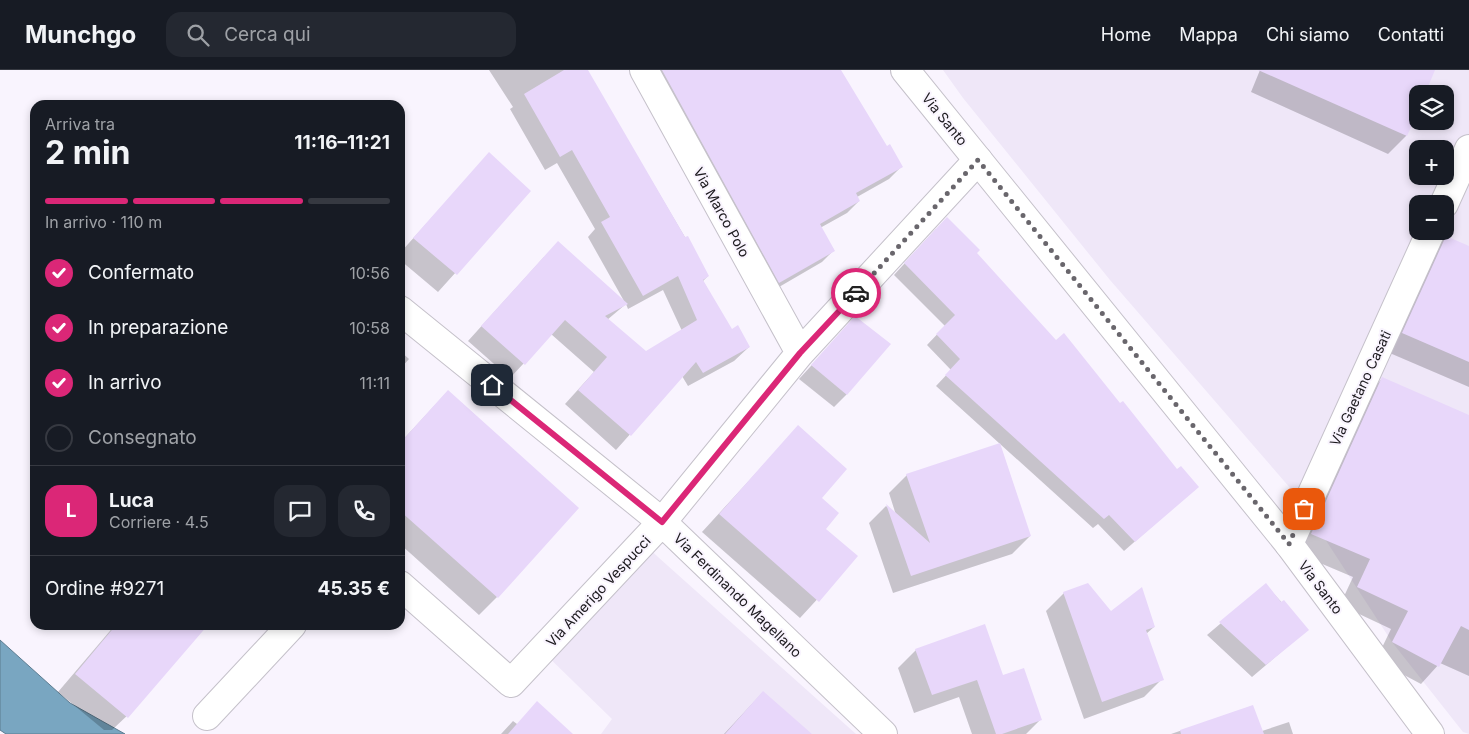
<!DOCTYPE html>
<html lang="it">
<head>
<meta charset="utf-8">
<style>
	:root { --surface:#171b24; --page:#242831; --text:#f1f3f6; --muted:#9ea1a6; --line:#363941; --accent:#db2777 }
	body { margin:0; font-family:Inter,sans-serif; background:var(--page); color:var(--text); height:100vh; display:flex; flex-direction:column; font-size:19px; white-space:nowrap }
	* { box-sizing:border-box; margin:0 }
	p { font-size:16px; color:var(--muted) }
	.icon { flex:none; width:28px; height:28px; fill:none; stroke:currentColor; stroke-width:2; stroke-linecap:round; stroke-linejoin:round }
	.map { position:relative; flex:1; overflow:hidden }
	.sheet { position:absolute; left:30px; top:30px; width:375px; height:530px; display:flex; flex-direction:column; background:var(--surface); border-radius:15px; box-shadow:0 2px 8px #0003 }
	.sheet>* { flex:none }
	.buttons { position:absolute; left:1409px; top:15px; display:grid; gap:10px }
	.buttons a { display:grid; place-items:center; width:45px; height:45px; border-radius:10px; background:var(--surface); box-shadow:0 2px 8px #0003; font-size:25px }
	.pin { position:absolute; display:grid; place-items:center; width:42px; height:42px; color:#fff; margin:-21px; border-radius:10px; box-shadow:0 2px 8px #0006 }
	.courier { position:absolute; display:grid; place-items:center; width:50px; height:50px; margin:-25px; border:4px solid #db2777; border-radius:50%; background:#fff; color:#222; box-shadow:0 1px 6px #0007 }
	.headline em { font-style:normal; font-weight:700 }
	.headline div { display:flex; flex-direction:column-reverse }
	.headline { display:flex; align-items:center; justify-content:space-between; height:85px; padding:0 15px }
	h1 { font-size:32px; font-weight:700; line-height:38px }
	.bar { display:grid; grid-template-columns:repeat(4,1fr); gap:8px 5px; align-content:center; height:60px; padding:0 15px }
	.bar i { height:6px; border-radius:4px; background:var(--line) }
	.bar .current { background:var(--accent) }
	.bar p { grid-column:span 4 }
	.line { display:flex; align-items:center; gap:12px; padding:0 15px; border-top:1px solid var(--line) }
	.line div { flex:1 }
	.round { display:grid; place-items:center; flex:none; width:52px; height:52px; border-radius:15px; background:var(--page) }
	ol { padding:0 15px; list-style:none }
	li { display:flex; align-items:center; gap:15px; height:55px }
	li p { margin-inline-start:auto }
	li .icon { padding:5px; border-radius:50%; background:var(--accent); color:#fff; stroke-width:4 }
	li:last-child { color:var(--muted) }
	li i { width:28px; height:28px; border:2px solid var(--line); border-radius:50% }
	header { display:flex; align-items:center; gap:30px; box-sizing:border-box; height:70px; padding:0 25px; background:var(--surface); border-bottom:1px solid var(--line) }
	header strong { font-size:24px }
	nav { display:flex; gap:28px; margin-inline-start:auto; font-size:18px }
	.search { width:350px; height:45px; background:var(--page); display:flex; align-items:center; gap:12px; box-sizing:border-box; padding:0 18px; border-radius:15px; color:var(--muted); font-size:19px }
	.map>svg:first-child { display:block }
	.built { fill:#efe7f8; fill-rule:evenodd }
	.water { fill:#79a6c1; stroke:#5d7c90 }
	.shadow { fill:#0003; fill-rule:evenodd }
	.building { fill:#e8d7fa }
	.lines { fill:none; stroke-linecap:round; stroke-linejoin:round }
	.minor-casing { stroke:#c5c1ca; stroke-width:30 }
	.tertiary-casing { stroke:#c5c1ca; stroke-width:30 }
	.minor { stroke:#fff; stroke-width:28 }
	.tertiary { stroke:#fff; stroke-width:28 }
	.done { stroke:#69666c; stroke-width:5; stroke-dasharray:0 9 }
	.route { stroke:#db2777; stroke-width:6 }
	.labels { text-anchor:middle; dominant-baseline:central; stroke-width:4; stroke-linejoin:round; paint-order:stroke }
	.street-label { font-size:14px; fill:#1b191d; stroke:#f9f4fe }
</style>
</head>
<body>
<header>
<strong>Munchgo</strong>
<div class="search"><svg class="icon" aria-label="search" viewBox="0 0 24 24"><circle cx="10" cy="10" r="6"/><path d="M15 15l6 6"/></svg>Cerca qui</div>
<nav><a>Home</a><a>Mappa</a><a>Chi siamo</a><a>Contatti</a></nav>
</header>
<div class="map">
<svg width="1469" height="664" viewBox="0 0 1469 664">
	<rect width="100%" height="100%" fill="#f9f4fe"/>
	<path class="built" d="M 943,0 L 1469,0 L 1469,664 L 1463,662 L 1392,572 L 1297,426 L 1110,210 L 963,28 ZM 1418,24 L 1445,24 L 1445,51 L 1418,51 ZM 1418,79 L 1445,79 L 1445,106 L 1418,106 ZM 1418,134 L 1445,134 L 1445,161 L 1418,161 Z
		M 641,471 L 658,487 L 856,664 L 601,664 L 612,649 L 538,577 Z"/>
	<path class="water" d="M 0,570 L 70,633 L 125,664 L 6,664 L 0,660 Z"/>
	<path class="shadow" d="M 489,0 L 586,0 L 708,206 L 703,211 L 731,260 L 749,277 L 734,291 L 688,316 L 682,306 L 616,380 L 565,334 L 594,302 L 551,264 L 510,308 L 468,271 L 544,187 L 624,231 L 588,167 L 595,159 L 557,93 L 545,100 L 510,39 L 513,37 ZM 663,220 L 682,261 L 646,283 L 607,250 L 626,234 L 628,239 Z
		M 641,0 L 840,0 L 887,78 L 901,97 L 889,109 L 857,127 L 859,131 L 847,143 L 820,158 L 834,180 L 822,192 L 767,224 Z
		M 1260,0 L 1433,0 L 1418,24 L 1418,38 L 1406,66 L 1388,84 L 1251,22 Z
		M 489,84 L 529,121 L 438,222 L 400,190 L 400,183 Z
		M 936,159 L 975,183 L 1056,272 L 1120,335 L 1177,401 L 1197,417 L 1124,481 L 1098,454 L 1093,458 L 936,316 L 951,300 L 927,275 L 945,256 L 894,205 Z
		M 1446,167 L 1469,178 L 1469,317 L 1385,281 L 1428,185 Z
		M 843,261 L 847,324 L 834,337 L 799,309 Z
		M 400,281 L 409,289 L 400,299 Z
		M 1382,309 L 1469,346 L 1469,606 L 1440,593 L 1421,614 L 1376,590 L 1391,559 L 1340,535 L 1353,507 L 1294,482 L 1365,326 Z
		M 448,321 L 497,527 L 479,545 L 400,474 L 400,373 Z
		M 798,357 L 825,459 L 856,487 L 800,548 L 702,462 Z
		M 907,405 L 1030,466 L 1012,484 L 893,523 L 869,453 L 886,436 L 896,445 L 889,423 Z
		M 1266,515 L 1307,560 L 1252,607 L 1207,565 Z
		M 1064,523 L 1110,543 L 1154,557 L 1146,564 L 1162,609 L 1144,627 L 1084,649 L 1046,541 Z
		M 115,555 L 202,555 L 131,642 L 112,660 L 104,660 L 58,622 Z
		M 916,580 L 1003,606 L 1041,649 L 1026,664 L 972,664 L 959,627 L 914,643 L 898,598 Z
		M 763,622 L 810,664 L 724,664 Z
		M 1252,636 L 1262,661 L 1289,652 L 1293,664 L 1171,664 Z
		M 513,651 L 517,654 L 571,664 L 501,664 Z"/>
	<path class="building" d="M 564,0 L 588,0 L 685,167 L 688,166 L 709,206 L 703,210 L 732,259 L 738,255 L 750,277 L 703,303 L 696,292 L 631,366 L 578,320 L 607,287 L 565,250 L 525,295 L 481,256 L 558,171 L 628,234 L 605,246 L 646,281 L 697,250 L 678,206 L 643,226 L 601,152 L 610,147 L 572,80 L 560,87 L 524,24 Z
		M 662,0 L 841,0 L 887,76 L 890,74 L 903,97 L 856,123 L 860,131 L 820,154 L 835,181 L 779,213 Z
		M 1258,0 L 1435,0 L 1425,24 L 1418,24 L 1418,41 L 1407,66 Z
		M 489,82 L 531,121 L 457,205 L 413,168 Z
		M 947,147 L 980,180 L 977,183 L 1056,270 L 1064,263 L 1120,333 L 1123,331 L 1177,399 L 1181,396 L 1199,417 L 1135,472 L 1109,445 L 1104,449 L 945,305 L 960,289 L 936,264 L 955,245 L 904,193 Z
		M 1446,166 L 1469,176 L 1469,292 L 1402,263 Z
		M 855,246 L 891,274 L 847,325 L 811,295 Z
		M 1382,307 L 1469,345 L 1469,560 L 1461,556 L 1439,597 L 1392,572 L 1408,541 L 1357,517 L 1370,489 L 1311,464 Z
		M 448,320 L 579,438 L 498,528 L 400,441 L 400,373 Z
		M 798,355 L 847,399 L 822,428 L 839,443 L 826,459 L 858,486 L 819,532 L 719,444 Z
		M 1000,373 L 1031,466 L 911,506 L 886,434 L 930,473 L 906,404 Z
		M 1088,513 L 1111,541 L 1142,517 L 1155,557 L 1146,560 L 1164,610 L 1102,632 L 1063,522 Z
		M 1266,513 L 1281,532 L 1284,530 L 1309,560 L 1266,595 L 1219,552 Z
		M 985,554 L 1003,605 L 1024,598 L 1042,650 L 1002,664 L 996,664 L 977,610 L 932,625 L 915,579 Z
		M 116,555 L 208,555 L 128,648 L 75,604 Z
		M 763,621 L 812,664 L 725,664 Z
		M 537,631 L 573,664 L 508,664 Z
		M 1253,635 L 1264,664 L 1181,664 L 1180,660 Z"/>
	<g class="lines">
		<g class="minor-casing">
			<path id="minor" d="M 644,0 L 800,283
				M 1444,134 L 1469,79
				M 400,240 L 662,452 L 883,664
				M 1289,474 L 1431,161
				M 400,515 L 511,613 L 662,452 L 800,283 L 978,90
				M 207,646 L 292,555"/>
		</g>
		<g class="tertiary-casing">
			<path id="tertiary" d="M 905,0 L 1289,474 L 1430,664"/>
		</g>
		<use href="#minor" class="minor"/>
		<use href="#tertiary" class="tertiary"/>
	</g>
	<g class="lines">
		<path class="done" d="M 856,223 L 978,90 L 1289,474 L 1304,439"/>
		<path class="route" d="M 492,315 L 662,452 L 800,283 L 856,223"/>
	</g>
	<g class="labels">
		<g class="street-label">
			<text transform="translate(945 49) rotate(51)">Via Santo</text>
			<text transform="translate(722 142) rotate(61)">Via Marco Polo</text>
			<text transform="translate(1360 318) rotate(-65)">Via Gaetano Casati</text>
			<text transform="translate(1321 517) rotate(53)">Via Santo</text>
			<text transform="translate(598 521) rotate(-47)">Via Amerigo Vespucci</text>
			<text transform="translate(738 525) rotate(44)">Via Ferdinando Magellano</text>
		</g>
	</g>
</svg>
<div class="buttons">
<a><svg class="icon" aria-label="layers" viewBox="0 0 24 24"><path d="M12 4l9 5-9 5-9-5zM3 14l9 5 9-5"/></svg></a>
<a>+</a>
<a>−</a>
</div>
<div class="pin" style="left:1304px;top:439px;background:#ea580c"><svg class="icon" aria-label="bag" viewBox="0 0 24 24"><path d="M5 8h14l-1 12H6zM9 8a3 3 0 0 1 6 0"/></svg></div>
<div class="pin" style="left:492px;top:315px;background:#1f2937"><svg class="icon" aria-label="home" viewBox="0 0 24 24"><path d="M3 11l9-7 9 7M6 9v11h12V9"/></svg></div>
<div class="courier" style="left:856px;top:223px"><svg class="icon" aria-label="car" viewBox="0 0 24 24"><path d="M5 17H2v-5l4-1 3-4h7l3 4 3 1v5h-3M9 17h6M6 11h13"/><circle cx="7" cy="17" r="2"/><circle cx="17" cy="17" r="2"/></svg></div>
<section class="sheet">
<div class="headline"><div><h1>2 min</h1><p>Arriva tra</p></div><em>11:16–11:21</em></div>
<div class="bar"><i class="current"></i><i class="current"></i><i class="current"></i><i></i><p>In arrivo · 110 m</p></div>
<ol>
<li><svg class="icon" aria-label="check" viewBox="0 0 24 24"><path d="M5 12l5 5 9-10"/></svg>Confermato<p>10:56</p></li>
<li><svg class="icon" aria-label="check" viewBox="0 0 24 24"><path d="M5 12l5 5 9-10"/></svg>In preparazione<p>10:58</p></li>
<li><svg class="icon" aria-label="check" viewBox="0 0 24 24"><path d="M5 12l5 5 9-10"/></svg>In arrivo<p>11:11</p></li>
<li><i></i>Consegnato</li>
</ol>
<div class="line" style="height:90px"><b class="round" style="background:var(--accent);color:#fff">L</b><div><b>Luca</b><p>Corriere · 4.5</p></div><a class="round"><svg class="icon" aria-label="chat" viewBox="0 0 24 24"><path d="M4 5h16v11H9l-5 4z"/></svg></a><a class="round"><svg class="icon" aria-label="phone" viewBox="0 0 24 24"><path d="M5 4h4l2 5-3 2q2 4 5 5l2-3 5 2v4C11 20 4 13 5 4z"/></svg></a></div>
<div class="line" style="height:65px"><div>Ordine #9271</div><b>45.35 €</b></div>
</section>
</div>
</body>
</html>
